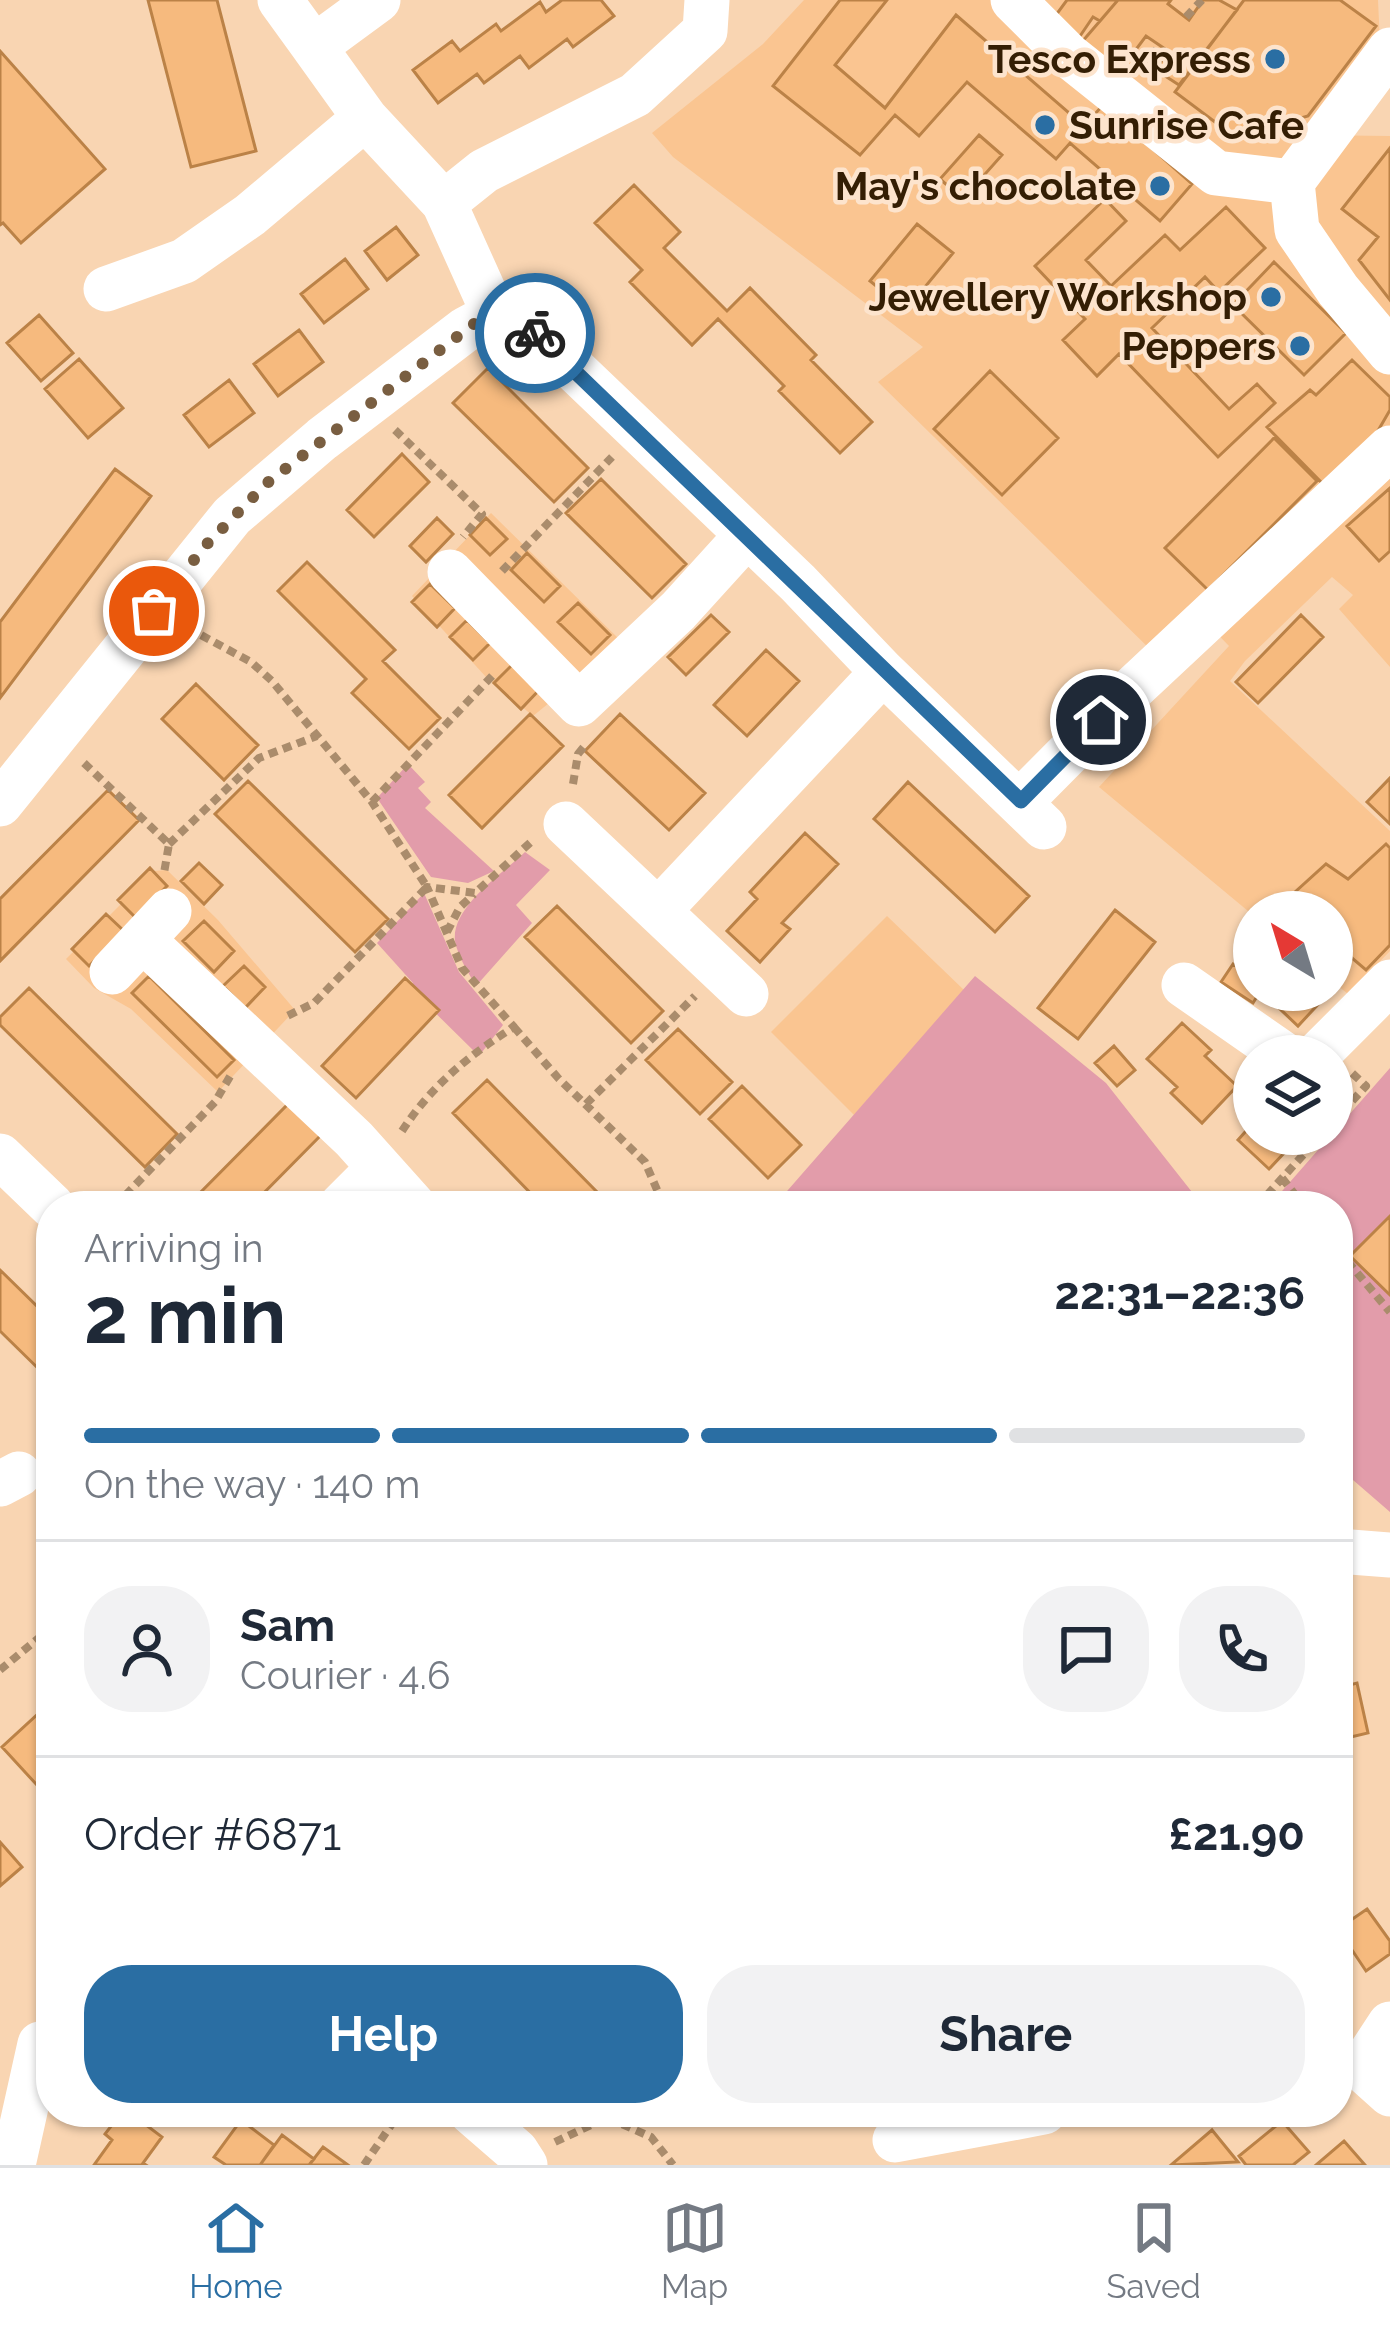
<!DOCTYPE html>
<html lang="en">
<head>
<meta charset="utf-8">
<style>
	:root { --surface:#fff; --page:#f2f2f3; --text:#1f2937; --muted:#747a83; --line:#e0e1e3; --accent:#2a6ea3 }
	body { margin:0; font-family:Raleway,sans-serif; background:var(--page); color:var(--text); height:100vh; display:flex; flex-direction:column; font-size:45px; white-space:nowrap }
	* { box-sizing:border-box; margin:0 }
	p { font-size:39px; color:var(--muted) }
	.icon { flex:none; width:66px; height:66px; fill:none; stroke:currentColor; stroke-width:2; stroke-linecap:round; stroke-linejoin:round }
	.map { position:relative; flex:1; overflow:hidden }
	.details { position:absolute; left:36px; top:1191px; width:1317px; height:936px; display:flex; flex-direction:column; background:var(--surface); border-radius:48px; box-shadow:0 3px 9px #0004 }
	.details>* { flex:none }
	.needle { width:78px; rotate:322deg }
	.tools { position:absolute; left:1233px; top:891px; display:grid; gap:24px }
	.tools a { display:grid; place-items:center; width:120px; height:120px; border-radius:50%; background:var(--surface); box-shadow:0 3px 9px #0004; font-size:60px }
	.pin { position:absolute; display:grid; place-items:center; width:102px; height:102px; color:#fff; margin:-51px; border:6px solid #fff; border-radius:50%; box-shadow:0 3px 12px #0007 }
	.courier { position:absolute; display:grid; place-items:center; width:120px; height:120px; margin:-60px; border:9px solid #2a6ea3; border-radius:50%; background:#fff; color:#222; box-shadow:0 3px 15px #0007 }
	.headline em { font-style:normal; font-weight:700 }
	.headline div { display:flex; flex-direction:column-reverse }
	.headline { display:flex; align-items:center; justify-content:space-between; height:204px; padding:0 48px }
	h1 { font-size:78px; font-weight:700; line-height:90px }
	.bar { display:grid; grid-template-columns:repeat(4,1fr); gap:18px 12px; align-content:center; height:144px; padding:0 48px }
	.bar i { height:15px; border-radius:9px; background:var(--line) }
	.bar .current { background:var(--accent) }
	.bar p { grid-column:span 4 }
	.line { display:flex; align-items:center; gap:30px; padding:0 48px; border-top:3px solid var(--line) }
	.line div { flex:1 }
	.round { display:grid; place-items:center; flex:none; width:126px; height:126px; border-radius:48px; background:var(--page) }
	.primary-button { display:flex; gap:24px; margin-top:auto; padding:24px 48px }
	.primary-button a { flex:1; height:138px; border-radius:48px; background:var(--accent); color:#fff; font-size:48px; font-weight:700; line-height:138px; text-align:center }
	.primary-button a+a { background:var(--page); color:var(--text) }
	.dock { display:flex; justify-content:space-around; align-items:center; height:168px; border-top:3px solid var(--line); background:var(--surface); font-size:33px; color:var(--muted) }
	.dock a { display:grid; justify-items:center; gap:6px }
	.dock .current { color:var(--accent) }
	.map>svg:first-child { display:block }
	.built { fill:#fac591 }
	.green { fill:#e29caa }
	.building { fill:#f6ba7e; stroke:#bb8247; stroke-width:3 }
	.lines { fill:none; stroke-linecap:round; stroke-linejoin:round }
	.path { stroke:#aa8c6c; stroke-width:8; stroke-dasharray:9 6; stroke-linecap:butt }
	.minor { stroke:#fff; stroke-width:45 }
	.done { stroke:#795e41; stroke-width:12; stroke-dasharray:0 21.6 }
	.route { stroke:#2a6ea3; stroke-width:15 }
	.poi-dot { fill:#2a6ea3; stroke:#fde4cd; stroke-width:4.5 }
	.labels { text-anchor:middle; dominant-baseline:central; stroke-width:9; stroke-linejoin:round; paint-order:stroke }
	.poi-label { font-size:39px; font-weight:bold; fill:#341e04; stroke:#fde4cd; text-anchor:end }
</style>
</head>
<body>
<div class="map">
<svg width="1390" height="2165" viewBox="0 0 1390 2165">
	<rect width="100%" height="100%" fill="#f9d5b2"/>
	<path class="built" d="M 804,0 L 1378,0 L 1380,44 L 1308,135 L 1390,136 L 1390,667 L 1339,609 L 1353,595 L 1332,577 L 1245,661 L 1230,681 L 1390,831 L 1390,951 L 1348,994 L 1332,981 L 1332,912 L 1254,912 L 1254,916 L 1099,787 L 1229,646 L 1200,616 L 1157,656 L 878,382 L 923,347 L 673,157 L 652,133 L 763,44 Z
		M 491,513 L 623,643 L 533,716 L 486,677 L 412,596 Z
		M 167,870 L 218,920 L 295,1010 L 218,1092 L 131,1009 L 94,988 L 66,959 L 154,871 Z
		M 887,916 L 964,990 L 854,1115 L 771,1032 Z"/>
	<path class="green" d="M 408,764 L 425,782 L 418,788 L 431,802 L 425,808 L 494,871 L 468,883 L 431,877 L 377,798 Z
		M 525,852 L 550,870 L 516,905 L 532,923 L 476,986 C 468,972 458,957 455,941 C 451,907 502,874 525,852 Z
		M 424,893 L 459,972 L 503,1025 L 479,1056 L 409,987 L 413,983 L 377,943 Z
		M 975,976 L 1106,1083 L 1203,1206 L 774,1206 Z
		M 1390,1068 L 1390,1512 L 1338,1467 L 1338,1206 L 1269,1206 Z"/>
	<path class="building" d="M 148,0 L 217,0 L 256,151 L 191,167 Z
		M 562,0 L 601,0 L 614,16 L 573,47 L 567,39 L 529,68 L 520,56 L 484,83 L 477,74 L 438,103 L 413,70 L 452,41 L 460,51 L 496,24 L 501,31 L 540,2 L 546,12 Z
		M 840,0 L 887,0 L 835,65 L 885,108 L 956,15 L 1084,126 L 1103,105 L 1192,184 L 1160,221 L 1070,143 L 1056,159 L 967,82 L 919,136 L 895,115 L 860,155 L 773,86 Z
		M 1067,0 L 1118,0 L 1100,21 L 1093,17 L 1076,42 L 1053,19 Z
		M 1118,0 L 1171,0 L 1168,4 L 1189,20 L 1203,0 L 1219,0 L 1237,10 L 1179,85 L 1156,70 L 1168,51 L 1146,36 L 1120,71 L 1081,43 Z
		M 1244,0 L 1340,0 L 1376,26 L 1308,116 L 1235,137 L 1175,92 Z
		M 0,51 L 105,169 L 21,243 L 3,223 L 0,225 Z
		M 979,135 L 1002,155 L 963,199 L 940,179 Z
		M 1390,148 L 1390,300 L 1359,260 L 1378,237 L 1342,209 Z
		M 634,185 L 680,232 L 664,248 L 727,311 L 750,288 L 816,355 L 811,360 L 872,422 L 840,453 L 779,391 L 784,386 L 718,319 L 692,345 L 630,282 L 642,270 L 595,223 Z
		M 1105,199 L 1126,221 L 1086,260 L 1111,286 L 1165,235 L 1180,250 L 1226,207 L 1265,248 L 1219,292 L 1205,277 L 1152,328 L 1229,409 L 1257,384 L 1275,403 L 1218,457 L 1119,354 L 1097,376 L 1063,340 L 1085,319 L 1035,266 Z
		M 917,224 L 953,253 L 906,310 L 870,281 Z
		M 396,227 L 418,255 L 387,280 L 365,251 Z
		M 345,259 L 368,289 L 324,323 L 301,294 Z
		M 1274,262 L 1346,333 L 1304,375 L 1233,305 Z
		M 39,315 L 73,353 L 41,381 L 7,343 Z
		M 299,330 L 323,362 L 278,396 L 254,364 Z
		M 79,359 L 123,408 L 88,438 L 45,389 Z
		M 1352,360 L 1390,397 L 1390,410 L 1372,441 L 1326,487 L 1267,427 L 1310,390 L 1316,395 Z
		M 488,368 L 588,468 L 554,502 L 453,403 Z
		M 990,371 L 1058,438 L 1002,495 L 934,429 Z
		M 229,380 L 254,413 L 209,447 L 184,415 Z
		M 1274,438 L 1317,481 L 1208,590 L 1165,548 Z
		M 402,454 L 429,482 L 374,537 L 347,510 Z
		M 115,469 L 151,496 L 0,698 L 0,622 Z
		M 601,479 L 686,564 L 652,598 L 566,513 Z
		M 1390,488 L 1390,551 L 1379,561 L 1347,526 Z
		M 437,518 L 453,534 L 426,562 L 410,546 Z
		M 486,518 L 507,539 L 490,555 L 470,535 Z
		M 527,553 L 560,586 L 544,602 L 511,570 Z
		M 307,562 L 395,650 L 383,661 L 440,718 L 409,749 L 352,693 L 366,679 L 278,591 Z
		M 430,584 L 455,608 L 437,627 L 412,602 Z
		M 578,603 L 610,635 L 591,654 L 558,622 Z
		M 711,615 L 729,632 L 686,675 L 668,657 Z
		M 1301,615 L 1323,637 L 1258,703 L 1236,682 Z
		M 467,620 L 490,643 L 473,660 L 450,637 Z
		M 766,650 L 799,681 L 747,736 L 714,705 Z
		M 515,662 L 541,688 L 521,709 L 494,683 Z
		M 196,684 L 258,745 L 224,780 L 162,719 Z
		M 530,714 L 563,746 L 482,828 L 449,795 Z
		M 620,714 L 705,793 L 669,830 L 585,751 Z
		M 1390,778 L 1390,824 L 1367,802 Z
		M 248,781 L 388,919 L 355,952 L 215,814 Z
		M 908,782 L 1029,896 L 995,932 L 874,819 Z
		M 108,790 L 139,820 L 0,961 L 0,899 Z
		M 805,833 L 838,864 L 782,923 L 790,929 L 760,962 L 727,931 L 757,899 L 750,892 Z
		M 1386,844 L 1390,848 L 1390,945 L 1366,970 L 1332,941 L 1332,912 L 1273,912 L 1326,864 L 1348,879 Z
		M 199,863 L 222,885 L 204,904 L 181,881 Z
		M 150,868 L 167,886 L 136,918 L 118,900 Z
		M 557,906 L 663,1011 L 631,1043 L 525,937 Z
		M 1115,910 L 1155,942 L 1078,1039 L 1038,1008 Z
		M 106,914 L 124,931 L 89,966 L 72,949 Z
		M 204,921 L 234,951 L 214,972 L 183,941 Z
		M 1233,964 L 1254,978 L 1254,990 L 1261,990 L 1253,1003 L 1221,982 Z
		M 244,966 L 265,987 L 245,1008 L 223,986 Z
		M 149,976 L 234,1060 L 217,1077 L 132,993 Z
		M 405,978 L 439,1010 L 356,1098 L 322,1066 Z
		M 29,988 L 177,1134 L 145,1167 L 0,1025 L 0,1017 Z
		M 1268,990 L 1318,990 L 1325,997 L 1298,1026 L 1264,994 Z
		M 1182,1023 L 1211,1050 L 1205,1056 L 1237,1086 L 1202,1123 L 1171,1093 L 1177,1087 L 1147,1059 Z
		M 678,1029 L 732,1082 L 700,1114 L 646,1060 Z
		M 1114,1046 L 1135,1070 L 1117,1086 L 1095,1063 Z
		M 487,1080 L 598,1193 L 585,1206 L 543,1206 L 453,1113 Z
		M 742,1086 L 801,1145 L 768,1178 L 709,1119 Z
		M 294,1098 L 326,1130 L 251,1206 L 187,1206 Z
		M 1254,1122 L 1254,1134 L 1302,1134 L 1269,1169 L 1238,1140 Z
		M 1390,1216 L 1390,1295 L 1350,1256 Z
		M 0,1270 L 51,1320 L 51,1381 L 0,1331 Z
		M 1357,1683 L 1368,1733 L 1338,1740 L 1338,1688 Z
		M 51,1702 L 51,1771 L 36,1784 L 2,1747 Z
		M 0,1842 L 22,1867 L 0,1886 Z
		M 1367,1909 L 1390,1941 L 1390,1954 L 1366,1971 L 1338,1929 Z
		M 122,2112 L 129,2112 L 162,2137 L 143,2163 L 146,2165 L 94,2165 L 112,2140 L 105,2134 Z
		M 241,2120 L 274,2145 L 260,2165 L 226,2165 L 214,2157 Z
		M 1282,2121 L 1309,2152 L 1293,2165 L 1246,2165 L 1239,2156 Z
		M 1212,2130 L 1238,2162 L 1171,2165 Z
		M 282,2135 L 314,2159 L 309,2165 L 260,2165 Z
		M 1344,2141 L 1365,2165 L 1316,2165 Z
		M 323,2147 L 348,2165 L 309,2165 Z"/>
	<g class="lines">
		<path class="path" d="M 1186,17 L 1202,0
			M 1140,67 L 1160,46
			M 395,430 L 482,514 L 463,537
			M 502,571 L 612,457
			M 188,628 L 251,662 L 272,681 L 372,802 L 427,887 L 314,1003 L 283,1018
			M 84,763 L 169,844 L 164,873
			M 573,784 L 578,754 L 587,743
			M 372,802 L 495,673
			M 169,844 L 259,758 L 317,736
			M 447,932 L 460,907 L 474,894
			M 514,1027 L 559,1079 L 645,1162 L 664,1206
			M 586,1104 L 695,996
			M 1332,1123 L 1366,1086 L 1351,1072
			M 402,1131 C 431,1086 469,1055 514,1027 L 462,968 L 427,887 L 475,893 L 532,841
			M 1282,1178 L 1304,1206
			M 115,1206 L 215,1102 L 232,1073
			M 1257,1206 L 1322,1134
			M 1338,1250 L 1390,1312
			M 0,1670 L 51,1628
			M 595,2112 L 651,2137 L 673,2165
			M 555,2142 L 606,2118
			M 364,2165 L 400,2112"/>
		<path class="minor" d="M 280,0 L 314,47 L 378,0
			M 1013,0 L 1068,55 L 1216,173 L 1292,182 L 1297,230 L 1338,290 L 1390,352
			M 314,47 L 365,118 L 444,203 L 494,314
			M 1292,182 L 1390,50
			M 444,203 L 484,171 L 635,95 L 705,31 L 707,0
			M 106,289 L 184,261 L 250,215 L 365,118
			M 494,314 L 522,323 L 557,353 L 798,583 L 883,672 L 1044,827
			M 450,572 L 579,704 L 678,611 L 747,535
			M 1021,801 L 1128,693 L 1390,448
			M 0,804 L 232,516 L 322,439 L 466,329 L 494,314
			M 566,824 L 746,994
			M 659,910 L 883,672
			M 143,940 L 354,1139 L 414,1206
			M 112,972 L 169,911
			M 1184,985 L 1286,1056
			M 1316,1056 L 1390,982
			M 0,1156 L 52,1206
			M 341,1206 L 379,1168
			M 0,1484 L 19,1474
			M 1338,1551 L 1390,1555
			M 1338,2063 L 1361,2068 L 1390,2094
			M 1361,2068 L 1390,2024
			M 471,2112 L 516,2151 L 525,2165
			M 895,2140 L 1044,2112
			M 13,2165 L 40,2044"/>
	</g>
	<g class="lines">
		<path class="done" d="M 154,611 L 205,546 L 267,483 L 479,320 C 502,312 517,319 535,333"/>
		<path class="route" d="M 535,333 L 1021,801 L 1101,720"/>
	</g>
	<g class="poi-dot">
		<circle cx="1275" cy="59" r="12"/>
		<circle cx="1045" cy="125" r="12"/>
		<circle cx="1160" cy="186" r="12"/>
		<circle cx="1271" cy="297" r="12"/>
		<circle cx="1300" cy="346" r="12"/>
	</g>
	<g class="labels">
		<g class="poi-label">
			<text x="1251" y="59">Tesco Express</text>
			<text x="1069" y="125" text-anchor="start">Sunrise Cafe</text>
			<text x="1136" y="186">May's chocolate</text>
			<text x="1247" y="297">Jewellery Workshop</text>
			<text x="1276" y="346">Peppers</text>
		</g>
	</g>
</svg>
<div class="tools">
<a><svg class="needle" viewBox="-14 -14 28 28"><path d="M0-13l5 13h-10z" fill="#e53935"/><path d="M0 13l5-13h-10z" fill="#747a83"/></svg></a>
<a><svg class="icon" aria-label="layers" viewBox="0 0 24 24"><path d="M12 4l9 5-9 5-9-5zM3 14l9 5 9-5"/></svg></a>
</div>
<div class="pin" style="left:154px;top:611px;background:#ea580c"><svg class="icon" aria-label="bag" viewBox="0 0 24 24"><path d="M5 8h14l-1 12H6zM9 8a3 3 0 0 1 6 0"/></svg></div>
<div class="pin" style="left:1101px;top:720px;background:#1f2937"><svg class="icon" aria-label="home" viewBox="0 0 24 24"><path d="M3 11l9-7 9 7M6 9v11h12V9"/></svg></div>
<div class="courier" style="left:535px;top:333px"><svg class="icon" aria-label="bike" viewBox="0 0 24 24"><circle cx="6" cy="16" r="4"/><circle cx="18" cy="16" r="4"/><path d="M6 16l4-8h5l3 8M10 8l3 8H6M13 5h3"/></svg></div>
<section class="details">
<div class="headline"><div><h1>2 min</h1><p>Arriving in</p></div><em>22:31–22:36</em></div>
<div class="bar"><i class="current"></i><i class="current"></i><i class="current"></i><i></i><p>On the way · 140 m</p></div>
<div class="line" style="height:216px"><a class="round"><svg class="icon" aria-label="person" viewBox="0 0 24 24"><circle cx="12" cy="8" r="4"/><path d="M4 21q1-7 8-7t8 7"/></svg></a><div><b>Sam</b><p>Courier · 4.6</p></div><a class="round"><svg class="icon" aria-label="chat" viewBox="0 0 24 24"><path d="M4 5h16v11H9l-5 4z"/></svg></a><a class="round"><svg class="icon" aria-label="phone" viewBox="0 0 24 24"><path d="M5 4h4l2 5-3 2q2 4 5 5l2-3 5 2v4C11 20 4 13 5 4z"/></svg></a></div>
<div class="line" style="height:156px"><div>Order #6871</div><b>£21.90</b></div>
<div class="primary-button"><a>Help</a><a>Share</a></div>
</section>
</div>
<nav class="dock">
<a class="current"><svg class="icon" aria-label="home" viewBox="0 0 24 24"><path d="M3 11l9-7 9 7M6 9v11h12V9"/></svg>Home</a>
<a><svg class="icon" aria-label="map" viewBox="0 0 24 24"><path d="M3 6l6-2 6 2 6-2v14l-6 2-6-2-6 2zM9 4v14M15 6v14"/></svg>Map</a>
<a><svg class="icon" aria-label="saved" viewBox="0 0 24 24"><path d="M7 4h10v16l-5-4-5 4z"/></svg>Saved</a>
</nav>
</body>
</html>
